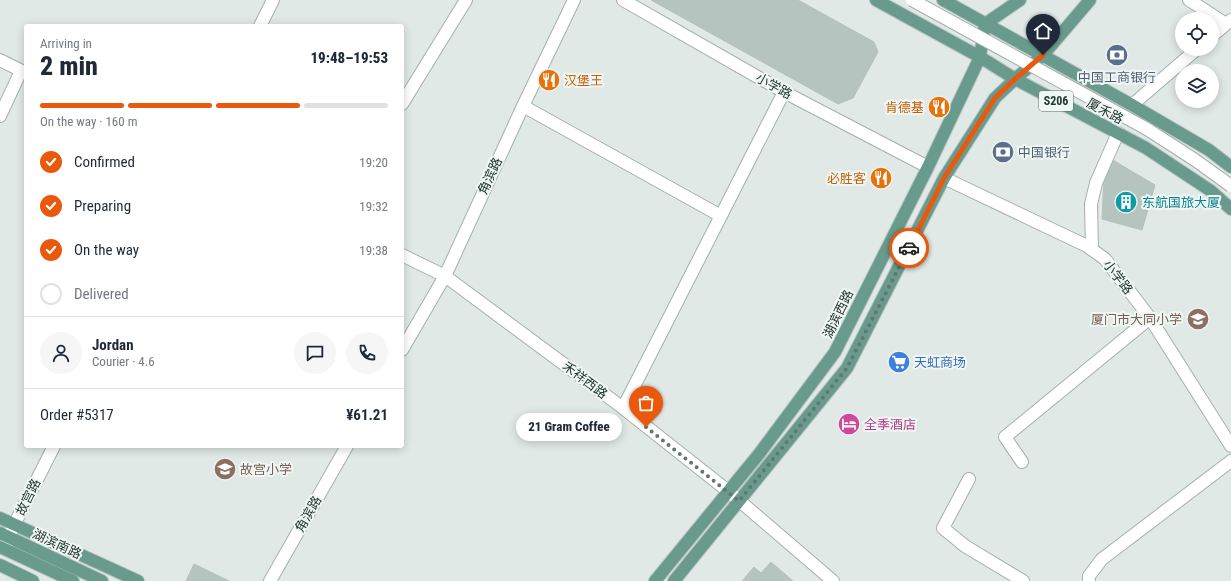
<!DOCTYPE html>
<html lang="en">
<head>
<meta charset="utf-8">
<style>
	:root { --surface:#fff; --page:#f6f6f7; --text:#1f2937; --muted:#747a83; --line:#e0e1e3; --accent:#ea580c }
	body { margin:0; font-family:"Roboto Condensed","Noto Sans SC",sans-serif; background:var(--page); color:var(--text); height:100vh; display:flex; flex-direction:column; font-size:15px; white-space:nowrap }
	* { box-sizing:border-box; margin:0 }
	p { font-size:13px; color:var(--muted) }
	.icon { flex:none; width:22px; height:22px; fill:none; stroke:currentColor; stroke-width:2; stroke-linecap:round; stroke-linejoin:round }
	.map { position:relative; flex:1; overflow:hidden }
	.drawer { position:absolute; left:24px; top:24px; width:380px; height:424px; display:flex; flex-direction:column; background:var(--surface); border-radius:4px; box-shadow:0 2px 10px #0003 }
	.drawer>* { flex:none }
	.buttons { position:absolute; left:1175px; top:12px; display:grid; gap:8px }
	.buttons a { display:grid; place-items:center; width:44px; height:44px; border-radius:50%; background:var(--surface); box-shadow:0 2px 10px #0003; font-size:20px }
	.pin { position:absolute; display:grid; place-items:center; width:34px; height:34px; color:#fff; margin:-41px -17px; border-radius:50% 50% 50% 0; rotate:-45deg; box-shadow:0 0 4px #0007 }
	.pin .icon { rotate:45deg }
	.courier { position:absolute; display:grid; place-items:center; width:40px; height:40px; margin:-20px; border:3px solid #ea580c; border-radius:50%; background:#fff; color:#222; box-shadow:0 1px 5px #0007 }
	.bubble { position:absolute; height:28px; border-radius:14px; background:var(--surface); box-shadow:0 2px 10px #0003; font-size:13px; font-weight:800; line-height:28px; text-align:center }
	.summary em { font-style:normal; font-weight:800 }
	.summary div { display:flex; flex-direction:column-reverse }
	.summary { display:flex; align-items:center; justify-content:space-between; height:68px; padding:0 16px }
	h1 { font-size:26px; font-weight:800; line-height:30px }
	.bar { display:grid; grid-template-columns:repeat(4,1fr); gap:6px 4px; align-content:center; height:48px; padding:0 16px }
	.bar i { height:5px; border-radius:3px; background:var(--line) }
	.bar .active { background:var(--accent) }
	.bar p { grid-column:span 4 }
	.line { display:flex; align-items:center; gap:10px; padding:0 16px; border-top:1px solid var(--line) }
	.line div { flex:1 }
	.round { display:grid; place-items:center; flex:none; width:42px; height:42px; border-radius:21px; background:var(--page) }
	ol { padding:0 16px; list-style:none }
	li { display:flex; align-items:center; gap:12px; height:44px }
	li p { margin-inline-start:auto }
	li .icon { padding:4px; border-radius:50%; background:var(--accent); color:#fff; stroke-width:4 }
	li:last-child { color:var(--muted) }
	li i { width:22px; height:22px; border:2px solid var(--line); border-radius:50% }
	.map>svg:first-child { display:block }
	.building { fill:#b5c4be; stroke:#b3c2bc }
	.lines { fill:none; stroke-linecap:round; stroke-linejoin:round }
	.minor-casing { stroke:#a3b0ac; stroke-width:14 }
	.major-casing { stroke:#bdc3c2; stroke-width:14 }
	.minor { stroke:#fff; stroke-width:12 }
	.major { stroke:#689b8e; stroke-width:12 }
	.minor-bridge-casing { stroke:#a3b0ac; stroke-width:14; stroke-linecap:butt }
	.minor-bridge { stroke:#fff; stroke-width:12 }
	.done { stroke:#647671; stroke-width:4; stroke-dasharray:0 7.2 }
	.route { stroke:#ea580c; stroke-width:5 }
	.labels { text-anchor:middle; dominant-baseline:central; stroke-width:4; stroke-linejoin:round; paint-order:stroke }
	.shield { fill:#f0f6f3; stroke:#60716c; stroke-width:1 }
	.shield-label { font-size:12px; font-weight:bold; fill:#223832 }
	.service-label { font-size:13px; fill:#4e5e75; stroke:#f0f6f3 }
	.food-label { font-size:13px; fill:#c56008; stroke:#f0f6f3; text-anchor:end }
	.street-label { font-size:13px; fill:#223832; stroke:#f0f6f3 }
	.culture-label { font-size:13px; fill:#0d838f; stroke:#f0f6f3; text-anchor:start }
	.education-label { font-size:13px; fill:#785e54; stroke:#f0f6f3; text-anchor:end }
	.shop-label { font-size:13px; fill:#366cbe; stroke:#f0f6f3; text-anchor:start }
	.hotel-label { font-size:13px; fill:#b23c85; stroke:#f0f6f3; text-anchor:start }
</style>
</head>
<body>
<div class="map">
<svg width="1231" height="581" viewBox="0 0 1231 581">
	<rect width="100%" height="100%" fill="#e0e9e5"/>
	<path class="building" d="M 651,0 L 798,0 L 874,42 L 878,52 L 853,98 L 838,104 Z
		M 1111,159 L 1155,185 L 1142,230 L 1102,219 L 1104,178 Z
		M 771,562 L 793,581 L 742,581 L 754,567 L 761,573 Z
		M 194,564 L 229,581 L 186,581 Z"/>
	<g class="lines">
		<g class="minor-casing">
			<path id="minor" d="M 623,0 L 784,92 L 928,167
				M 1189,0 L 1226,24
				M 260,26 L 273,0
				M 1212,36 L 1231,20
				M 0,60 L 26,73
				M 402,104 L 466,0
				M 1132,105 L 1197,49
				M 523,106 L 721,216
				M 0,116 L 21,71
				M 944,178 L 1087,246 L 1105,259 L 1150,318 L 1231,446
				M 1092,250 L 1091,204 L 1096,183 L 1118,133
				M 402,255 L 445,276 L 623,408 L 728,491 L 833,581
				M 402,350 L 445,276 L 523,106 L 574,0
				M 623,408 L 784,92
				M 1022,462 L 1005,437 L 1150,318
				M 969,479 L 943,528 L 965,546 L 1023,581
				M 7,547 L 8,537 L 54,446
				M 270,581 L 347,446
				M 1089,581 L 1089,576 L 1102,559 L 1231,461"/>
		</g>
		<g class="major-casing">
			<path id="major" d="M 876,0 L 980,57 L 1015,79 L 1146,148 L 1211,191 L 1231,209
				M 943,0 L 1132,105 L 1209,150 L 1231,167
				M 0,518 L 138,581
				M 0,533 L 102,581
				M 0,547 L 73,581
				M 0,565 L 33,581
				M 655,581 L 759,454 L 835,352 L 928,167 L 980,57 L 985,24 L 1020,0
				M 674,581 L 847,368 L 944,178 L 995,98 L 1015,79 L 1043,55 L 1090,0"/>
		</g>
		<use href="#minor" class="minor"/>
		<use href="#major" class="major"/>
		<g class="minor-bridge-casing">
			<path id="minor-bridge" d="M 912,0 L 1147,129 L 1195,160 L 1231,186"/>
		</g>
		<use href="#minor-bridge" class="minor-bridge"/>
	</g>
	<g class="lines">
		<path class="done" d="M 646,427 L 739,501 L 847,368 L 909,248"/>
		<path class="route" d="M 909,248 L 944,178 L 995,98 L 1015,79 L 1043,55"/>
	</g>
	<defs>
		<g id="bank-disc" transform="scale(1.15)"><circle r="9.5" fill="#5c6f8a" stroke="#f0f6f3"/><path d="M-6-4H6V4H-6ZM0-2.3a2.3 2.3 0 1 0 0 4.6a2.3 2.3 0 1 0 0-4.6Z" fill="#fff"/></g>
		<g id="restaurant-disc" transform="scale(1.15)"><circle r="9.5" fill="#e8710a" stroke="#f0f6f3"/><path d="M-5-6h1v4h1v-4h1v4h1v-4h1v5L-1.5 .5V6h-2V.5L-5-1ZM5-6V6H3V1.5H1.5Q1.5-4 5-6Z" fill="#fff"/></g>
		<g id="building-disc" transform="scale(1.15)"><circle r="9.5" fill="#0f9aa8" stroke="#f0f6f3"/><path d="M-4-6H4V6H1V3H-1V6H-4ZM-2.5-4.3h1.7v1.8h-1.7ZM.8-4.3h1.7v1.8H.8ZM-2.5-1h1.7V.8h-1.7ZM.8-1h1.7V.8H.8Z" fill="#fff"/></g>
		<g id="school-disc" transform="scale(1.15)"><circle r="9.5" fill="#8d6e63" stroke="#f0f6f3"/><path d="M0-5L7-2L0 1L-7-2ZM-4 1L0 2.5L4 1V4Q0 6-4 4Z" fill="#fff"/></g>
		<g id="supermarket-disc" transform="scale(1.15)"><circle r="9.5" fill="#3f7fe0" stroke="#f0f6f3"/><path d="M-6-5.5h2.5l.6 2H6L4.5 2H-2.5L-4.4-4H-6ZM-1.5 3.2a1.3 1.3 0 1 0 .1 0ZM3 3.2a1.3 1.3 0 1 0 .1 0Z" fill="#fff"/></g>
		<g id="hotel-disc" transform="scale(1.15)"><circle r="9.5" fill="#d1479c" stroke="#f0f6f3"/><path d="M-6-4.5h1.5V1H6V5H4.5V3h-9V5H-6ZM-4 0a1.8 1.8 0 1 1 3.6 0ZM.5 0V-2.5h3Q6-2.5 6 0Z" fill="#fff"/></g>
	</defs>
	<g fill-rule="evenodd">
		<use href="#bank-disc" x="1117" y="55"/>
		<use href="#restaurant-disc" x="549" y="80"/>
		<use href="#restaurant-disc" x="939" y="107"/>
		<use href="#bank-disc" x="1003" y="152"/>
		<use href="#restaurant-disc" x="881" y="178"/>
		<use href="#building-disc" x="1126" y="202"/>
		<use href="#school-disc" x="1198" y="319"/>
		<use href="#supermarket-disc" x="899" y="362"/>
		<use href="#hotel-disc" x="849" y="424"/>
		<use href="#school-disc" x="225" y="469"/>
	</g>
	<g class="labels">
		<rect class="shield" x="1039" y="91" width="34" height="20" rx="3"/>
		<g class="shield-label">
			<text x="1056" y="101">S206</text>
		</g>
		<g class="service-label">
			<text x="1117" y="77">中国工商银行</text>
			<text x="1018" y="152" text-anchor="start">中国银行</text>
		</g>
		<g class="food-label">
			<text x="564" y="80" text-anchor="start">汉堡王</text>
			<text x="924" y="107">肯德基</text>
			<text x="866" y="178">必胜客</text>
		</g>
		<g class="street-label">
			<text transform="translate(774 86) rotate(29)">小学路</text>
			<text transform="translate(1105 111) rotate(28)">厦禾路</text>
			<text transform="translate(490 176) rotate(-65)">角滨路</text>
			<text transform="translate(1118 277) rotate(52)">小学路</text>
			<text transform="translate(838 314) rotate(-64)">湖滨西路</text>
			<text transform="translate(585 380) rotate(37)">禾祥西路</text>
			<text transform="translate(28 497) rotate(-64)">故宫路</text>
			<text transform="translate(308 514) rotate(-60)">角滨路</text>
			<text transform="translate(57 544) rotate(25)">湖滨南路</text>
		</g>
		<g class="culture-label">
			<text x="1142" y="202">东航国旅大厦</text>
		</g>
		<g class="education-label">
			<text x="1182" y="319">厦门市大同小学</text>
			<text x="240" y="469" text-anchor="start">故宫小学</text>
		</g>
		<g class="shop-label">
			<text x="914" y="362">天虹商场</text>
		</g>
		<g class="hotel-label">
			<text x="864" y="424">全季酒店</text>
		</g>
	</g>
</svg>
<div class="buttons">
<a><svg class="icon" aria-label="locate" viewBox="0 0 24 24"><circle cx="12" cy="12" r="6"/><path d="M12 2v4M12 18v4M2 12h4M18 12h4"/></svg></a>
<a><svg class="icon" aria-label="layers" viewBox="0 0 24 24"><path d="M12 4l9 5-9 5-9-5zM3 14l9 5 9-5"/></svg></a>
</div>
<div class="pin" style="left:646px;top:427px;background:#ea580c"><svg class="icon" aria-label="bag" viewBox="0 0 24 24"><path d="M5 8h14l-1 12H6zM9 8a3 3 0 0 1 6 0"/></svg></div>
<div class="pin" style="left:1043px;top:55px;background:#1f2937"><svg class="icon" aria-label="home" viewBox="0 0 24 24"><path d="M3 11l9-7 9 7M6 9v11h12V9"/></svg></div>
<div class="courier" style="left:909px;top:248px"><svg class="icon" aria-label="car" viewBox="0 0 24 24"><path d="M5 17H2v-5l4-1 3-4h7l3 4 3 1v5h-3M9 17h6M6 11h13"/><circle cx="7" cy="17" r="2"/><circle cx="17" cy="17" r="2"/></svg></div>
<div class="bubble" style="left:516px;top:413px;width:106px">21 Gram Coffee</div>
<section class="drawer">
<div class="summary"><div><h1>2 min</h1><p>Arriving in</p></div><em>19:48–19:53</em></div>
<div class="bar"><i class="active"></i><i class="active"></i><i class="active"></i><i></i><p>On the way · 160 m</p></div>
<ol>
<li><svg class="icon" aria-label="check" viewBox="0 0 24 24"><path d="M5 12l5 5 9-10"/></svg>Confirmed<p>19:20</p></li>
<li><svg class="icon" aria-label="check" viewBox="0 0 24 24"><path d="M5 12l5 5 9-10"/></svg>Preparing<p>19:32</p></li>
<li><svg class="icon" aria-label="check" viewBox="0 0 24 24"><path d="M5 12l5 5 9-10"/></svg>On the way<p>19:38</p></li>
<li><i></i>Delivered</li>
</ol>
<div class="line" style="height:72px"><a class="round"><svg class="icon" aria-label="person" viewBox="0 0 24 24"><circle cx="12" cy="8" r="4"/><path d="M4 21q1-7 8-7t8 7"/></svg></a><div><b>Jordan</b><p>Courier · 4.6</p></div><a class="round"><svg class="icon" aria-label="chat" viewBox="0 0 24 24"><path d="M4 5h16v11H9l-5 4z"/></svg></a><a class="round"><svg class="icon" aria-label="phone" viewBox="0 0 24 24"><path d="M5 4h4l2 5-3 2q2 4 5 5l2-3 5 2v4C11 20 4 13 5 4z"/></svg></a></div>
<div class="line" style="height:52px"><div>Order #5317</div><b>¥61.21</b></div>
</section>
</div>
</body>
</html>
